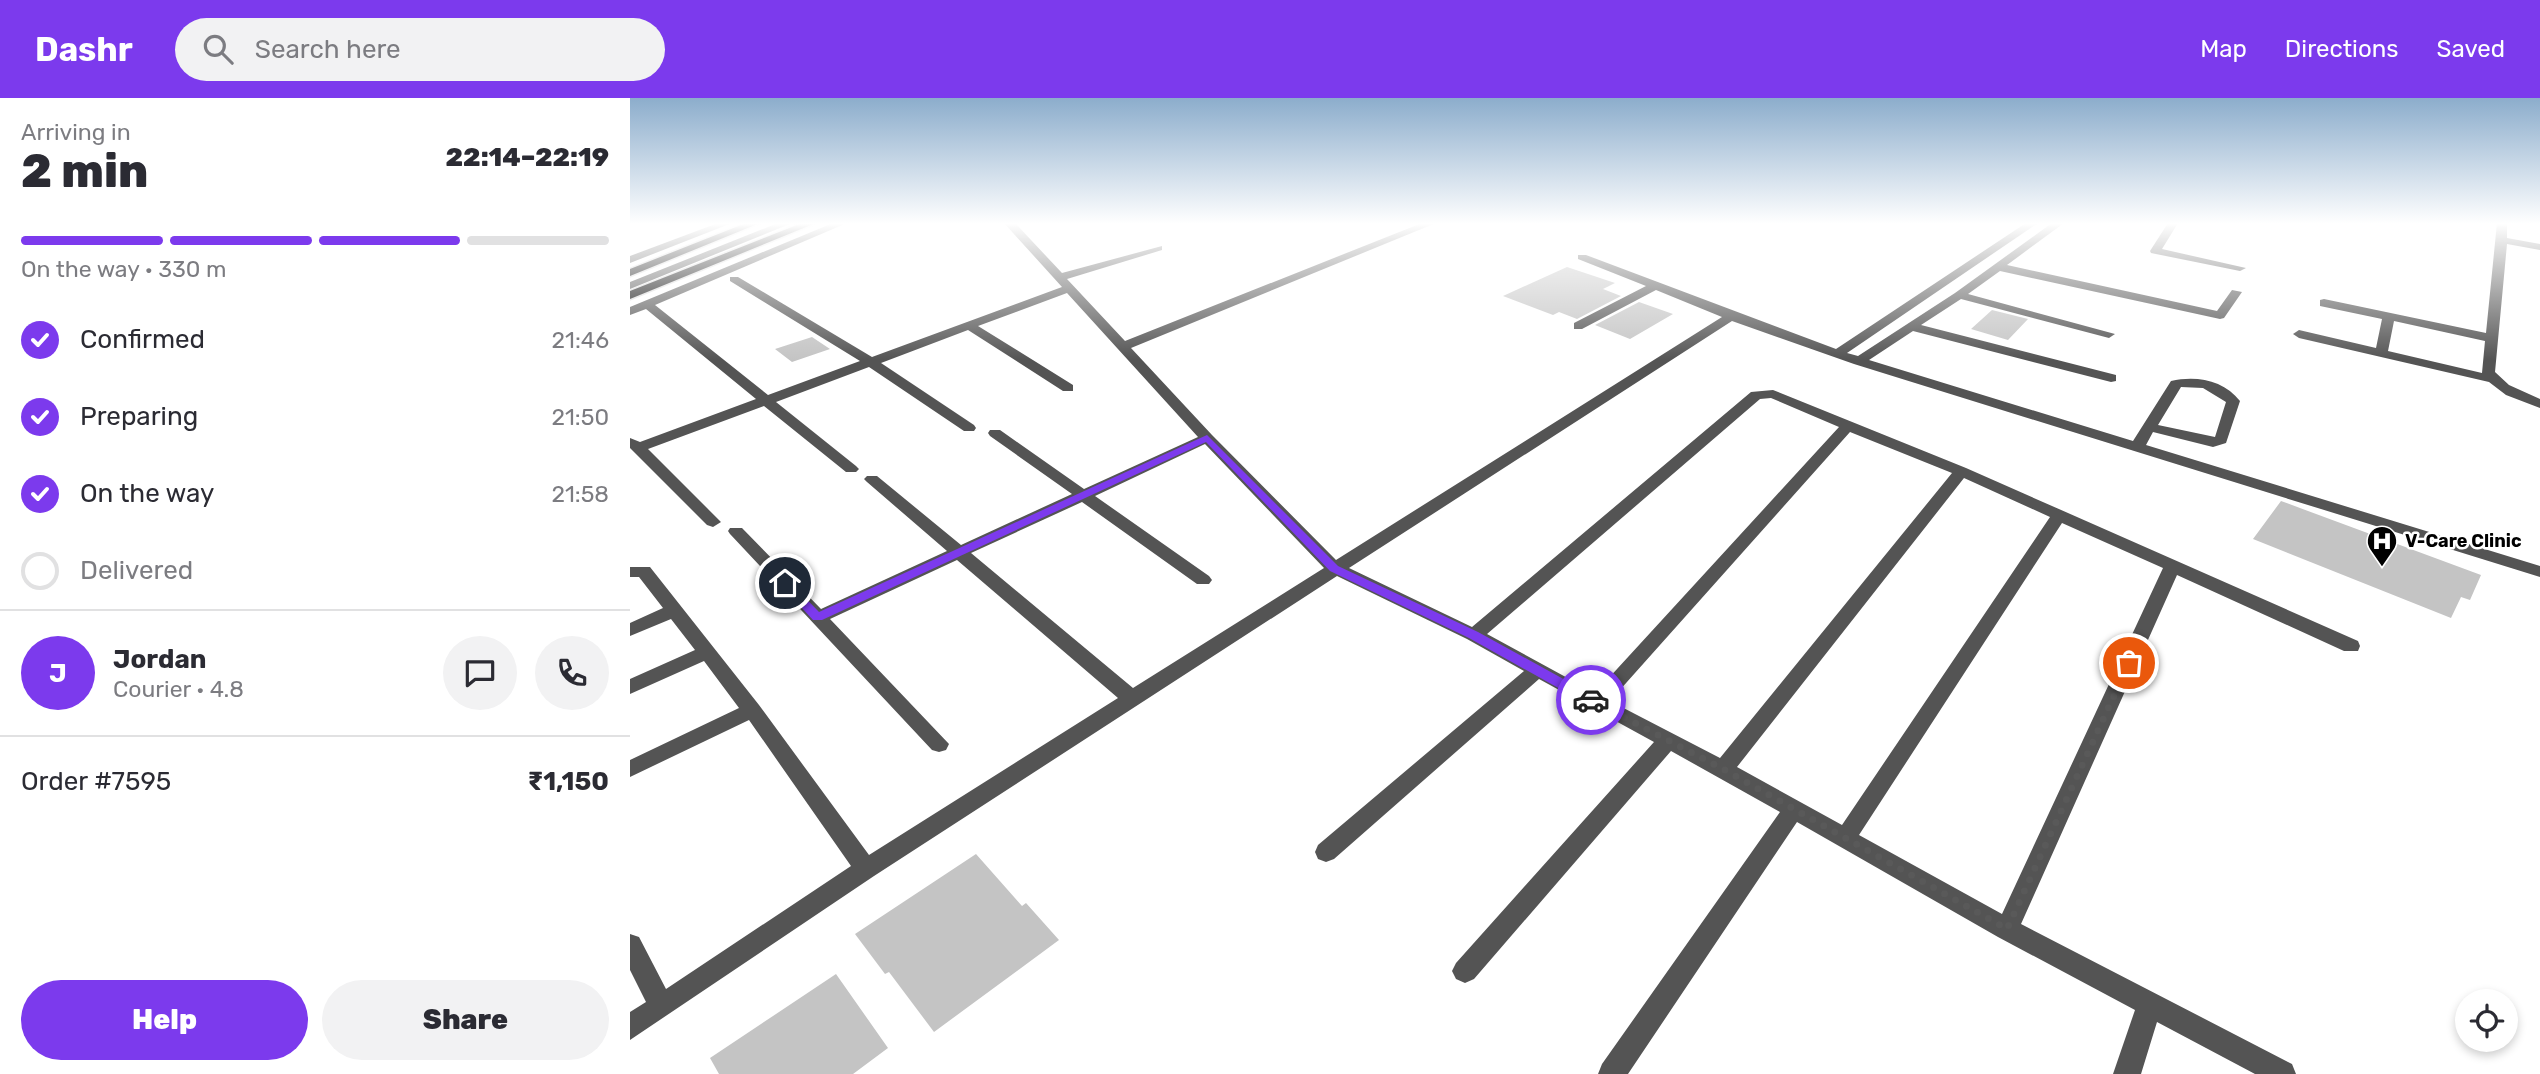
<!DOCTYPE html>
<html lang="en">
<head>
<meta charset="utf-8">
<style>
	:root { --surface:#fff; --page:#f2f2f3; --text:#2b2b33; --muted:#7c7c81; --line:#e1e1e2; --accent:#7c3aed }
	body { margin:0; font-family:Rubik,sans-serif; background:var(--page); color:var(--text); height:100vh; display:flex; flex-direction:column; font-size:26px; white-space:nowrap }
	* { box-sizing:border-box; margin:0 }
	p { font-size:23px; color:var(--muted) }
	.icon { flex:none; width:38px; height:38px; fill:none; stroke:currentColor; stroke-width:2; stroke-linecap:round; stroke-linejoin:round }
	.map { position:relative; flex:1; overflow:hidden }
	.sheet { display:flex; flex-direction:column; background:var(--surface); width:630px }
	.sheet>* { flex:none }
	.tools { position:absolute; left:1825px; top:891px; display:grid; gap:14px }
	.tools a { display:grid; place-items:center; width:63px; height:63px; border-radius:50%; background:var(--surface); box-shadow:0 4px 10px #0003; font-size:35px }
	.pin { position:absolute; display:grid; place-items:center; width:60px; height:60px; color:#fff; margin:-30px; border:4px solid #fff; border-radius:50%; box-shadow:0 2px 7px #0007 }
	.courier { position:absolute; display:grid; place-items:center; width:70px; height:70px; margin:-35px; border:5px solid #7c3aed; border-radius:50%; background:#fff; color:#222; box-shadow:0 2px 9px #0007 }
	.overview em { font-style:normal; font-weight:800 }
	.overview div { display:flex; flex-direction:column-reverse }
	.overview { display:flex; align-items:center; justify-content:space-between; height:119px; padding:0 21px }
	h1 { font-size:46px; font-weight:800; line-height:52px }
	.bar { display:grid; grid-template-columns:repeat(4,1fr); gap:10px 7px; align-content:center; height:84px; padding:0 21px }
	.bar i { height:9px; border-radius:5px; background:var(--line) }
	.bar .selected { background:var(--accent) }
	.bar p { grid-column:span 4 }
	.line { display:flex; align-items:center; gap:18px; padding:0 21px; border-top:2px solid var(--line) }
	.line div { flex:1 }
	.round { display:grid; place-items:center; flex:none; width:74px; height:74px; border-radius:37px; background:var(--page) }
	ol { padding:0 21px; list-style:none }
	li { display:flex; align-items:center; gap:21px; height:77px }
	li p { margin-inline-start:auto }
	li .icon { padding:7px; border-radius:50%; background:var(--accent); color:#fff; stroke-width:4 }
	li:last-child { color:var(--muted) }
	li i { width:38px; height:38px; border:4px solid var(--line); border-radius:50% }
	.cta { display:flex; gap:14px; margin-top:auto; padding:14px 21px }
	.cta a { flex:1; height:80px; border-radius:42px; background:var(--accent); color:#fff; font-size:28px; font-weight:800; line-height:80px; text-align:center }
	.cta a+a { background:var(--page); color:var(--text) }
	header { display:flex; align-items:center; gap:42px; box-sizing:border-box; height:98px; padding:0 35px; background:var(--accent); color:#fff }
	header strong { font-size:33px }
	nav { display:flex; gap:38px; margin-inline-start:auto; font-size:24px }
	.search { width:490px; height:63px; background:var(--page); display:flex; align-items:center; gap:18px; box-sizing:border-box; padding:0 24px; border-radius:38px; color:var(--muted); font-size:26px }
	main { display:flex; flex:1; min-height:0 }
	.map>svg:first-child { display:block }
	.building { fill:#c4c4c4 }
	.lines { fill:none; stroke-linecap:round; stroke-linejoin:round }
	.major-casing { stroke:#dbdbdb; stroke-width:3 }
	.minor { fill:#545454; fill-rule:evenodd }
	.major { fill:#000; fill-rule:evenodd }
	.route { fill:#7c3aed }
	.done { stroke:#595959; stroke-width:7; stroke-dasharray:0 12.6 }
	.labels { text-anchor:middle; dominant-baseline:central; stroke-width:5; stroke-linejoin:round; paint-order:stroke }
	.poi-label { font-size:18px; font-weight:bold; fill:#000; stroke:#fff; text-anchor:start }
</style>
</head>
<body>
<header>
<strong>Dashr</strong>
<div class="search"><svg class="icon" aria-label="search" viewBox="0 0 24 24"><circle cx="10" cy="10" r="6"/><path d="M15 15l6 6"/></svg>Search here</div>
<nav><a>Map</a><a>Directions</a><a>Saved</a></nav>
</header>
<main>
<section class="sheet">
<div class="overview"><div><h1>2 min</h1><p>Arriving in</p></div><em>22:14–22:19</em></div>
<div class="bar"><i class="selected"></i><i class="selected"></i><i class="selected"></i><i></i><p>On the way · 330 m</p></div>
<ol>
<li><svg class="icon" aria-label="check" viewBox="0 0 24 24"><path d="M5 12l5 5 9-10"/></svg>Confirmed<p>21:46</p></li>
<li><svg class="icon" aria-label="check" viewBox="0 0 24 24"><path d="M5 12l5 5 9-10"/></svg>Preparing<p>21:50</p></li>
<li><svg class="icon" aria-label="check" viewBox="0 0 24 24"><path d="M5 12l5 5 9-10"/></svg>On the way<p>21:58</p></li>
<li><i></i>Delivered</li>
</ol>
<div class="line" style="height:126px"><b class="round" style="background:var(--accent);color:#fff">J</b><div><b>Jordan</b><p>Courier · 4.8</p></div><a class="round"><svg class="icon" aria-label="chat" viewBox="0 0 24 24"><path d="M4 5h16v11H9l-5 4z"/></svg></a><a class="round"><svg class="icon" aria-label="phone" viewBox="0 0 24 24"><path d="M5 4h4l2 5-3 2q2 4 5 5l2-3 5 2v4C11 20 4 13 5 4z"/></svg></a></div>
<div class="line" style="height:91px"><div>Order #7595</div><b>₹1,150</b></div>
<div class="cta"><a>Help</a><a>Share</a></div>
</section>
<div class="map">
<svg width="1910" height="976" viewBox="0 0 1910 976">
	<rect width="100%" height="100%" fill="#fff"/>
	<path class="building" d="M 937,169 L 985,185 L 973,191 L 991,198 L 947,221 L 929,214 L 923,217 L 873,198 Z
		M 1009,204 L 1043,216 L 1000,241 L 965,227 Z
		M 1362,212 L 1398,221 L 1378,242 L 1341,231 Z
		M 182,239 L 200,251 L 162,264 L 145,251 Z
		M 1651,403 L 1851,477 L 1840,502 L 1831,499 L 1821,520 L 1623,441 Z
		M 346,756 L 392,808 L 396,805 L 429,842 L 304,934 L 259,874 L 255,876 L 225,836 Z
		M 206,876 L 258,950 L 223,976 L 89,976 L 80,960 Z"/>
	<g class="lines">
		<g class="major-casing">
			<path id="major" d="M 116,125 L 130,125 L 0,178 L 0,171 Z
				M 172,125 L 186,125 L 0,201 L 0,193 Z"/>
		</g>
		<path class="minor" d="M 88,125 L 102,125 L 0,165 L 0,158 Z
			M 148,125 L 162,125 L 0,191 L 0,184 Z
			M 203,125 L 217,125 L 25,207 L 138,297 L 230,263 L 100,183 L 100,179 L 108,179 L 242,259 L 432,189 L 374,125 L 385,125 L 432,175 L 532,148 L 532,152 L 437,181 L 495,243 L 792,125 L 806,125 L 501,250 L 582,337 L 706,462 L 1092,219 L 1026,192 L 952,231 L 944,231 L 944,225 L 1016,188 L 948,161 L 948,157 L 956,157 L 1206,251 L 1396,125 L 1408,125 L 1217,255 L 1228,258 L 1325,195 L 1422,125 L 1434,125 L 1377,167 L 1587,213 L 1602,192 L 1612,194 L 1594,220 L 1590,221 L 1370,173 L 1338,196 L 1485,236 L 1479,240 L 1331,201 L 1291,227 L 1486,277 L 1486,283 L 1481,284 L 1283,233 L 1239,262 L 1503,343 L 1541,283 C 1566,277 1594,282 1610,303 L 1596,345 L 1583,349 L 1523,334 L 1516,347 L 1910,468 L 1910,479 L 1224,266 L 1102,223 L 719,470 L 842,529 L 1121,294 L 1143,292 L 1336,370 L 1728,543 L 1730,548 L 1728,553 L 1714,553 L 1547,477 L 1391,826 L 1662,966 L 1666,976 L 1625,976 L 1527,924 L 1511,976 L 1483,976 L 1505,912 L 1368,839 L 1167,724 L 998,976 L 968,976 L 972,966 L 1150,714 L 1041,653 L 844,881 L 835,885 L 826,881 L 822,873 L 826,865 L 1024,644 L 909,581 L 704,761 L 696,764 L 688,761 L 685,754 L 688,747 L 894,573 L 837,541 L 707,478 L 244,778 L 0,942 L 0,914 L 16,904 L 0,872 L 0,836 L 9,839 L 36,891 L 221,768 L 119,622 L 0,679 L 0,662 L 109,610 L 74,563 L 0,596 L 0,581 L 65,552 L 41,521 L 0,538 L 0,525 L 33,510 L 9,479 L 0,479 L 0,469 L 20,469 L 129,607 L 239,757 L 488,600 L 327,462 L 200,521 L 319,646 L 316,652 L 309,654 L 302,652 L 100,436 L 98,433 L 100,430 L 112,430 L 191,511 L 317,453 L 237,384 L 234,381 L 237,378 L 247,378 L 331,447 L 442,396 L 360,338 L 358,335 L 360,332 L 370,332 L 454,391 L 568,339 L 437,195 L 348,228 L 443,287 L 443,293 L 433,293 L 338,232 L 251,265 L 344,327 L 346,330 L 344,333 L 334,333 L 239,269 L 146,304 L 226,368 L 229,371 L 226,374 L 216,374 L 134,308 L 18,351 L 91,424 L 83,429 L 77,427 L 0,350 L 0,340 L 10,344 L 126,301 L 16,211 L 0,217 L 0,209 ZM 1551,289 L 1573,290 L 1596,304 L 1585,339 L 1528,327 ZM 1141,300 L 1209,329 L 965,595 L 857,536 L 1130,301 ZM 1220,334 L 1322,375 L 1090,660 L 980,603 ZM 575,346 L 694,470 L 503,590 L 341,455 L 452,404 L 567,486 L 579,486 L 582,482 L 579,478 L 465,398 ZM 1334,380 L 1420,419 L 1212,727 L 1107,669 ZM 1432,425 L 1533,470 L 1372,816 L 1229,737 Z
			M 1538,125 L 1548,125 L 1532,151 L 1616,170 L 1610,173 L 1521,155 L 1520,153 Z
			M 1867,125 L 1877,125 L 1877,140 L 1910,146 L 1910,152 L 1877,146 L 1865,274 L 1879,287 L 1910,301 L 1910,310 L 1876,297 L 1859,284 L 1669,240 L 1663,236 L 1669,232 L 1746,250 L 1752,221 L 1690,208 L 1690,202 L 1694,201 L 1856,235 ZM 1764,223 L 1855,243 L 1852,275 L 1758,253 Z"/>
		<use href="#major" class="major"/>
	</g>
	<linearGradient id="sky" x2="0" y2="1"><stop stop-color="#8cadcc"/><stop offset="0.48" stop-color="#fff"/><stop offset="1" stop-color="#fff" stop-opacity="0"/></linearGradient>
	<rect width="1910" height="262" fill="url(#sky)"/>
	<path class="route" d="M 577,337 L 708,468 L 848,534 L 966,599 L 966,606 L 957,606 L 839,540 L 700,473 L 576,344 L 192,522 L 183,522 L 149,485 L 159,483 L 189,514 Z"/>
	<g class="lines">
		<path class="done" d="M 961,602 L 1093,671 L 1377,831 L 1499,565"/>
	</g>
	<defs>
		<g id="hospital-pin" transform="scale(1.575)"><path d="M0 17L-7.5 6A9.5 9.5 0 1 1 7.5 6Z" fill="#000" stroke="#fff"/><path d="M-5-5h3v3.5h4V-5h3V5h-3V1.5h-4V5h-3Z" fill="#fff"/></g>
	</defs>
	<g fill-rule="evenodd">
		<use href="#hospital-pin" x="1752" y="443"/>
	</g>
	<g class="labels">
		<g class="poi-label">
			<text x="1775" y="443">V-Care Clinic</text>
		</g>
	</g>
</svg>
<div class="tools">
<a><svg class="icon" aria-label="locate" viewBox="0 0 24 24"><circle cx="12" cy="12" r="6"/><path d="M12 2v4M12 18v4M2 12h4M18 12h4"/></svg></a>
</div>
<div class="pin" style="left:1499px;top:565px;background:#ea580c"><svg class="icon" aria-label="bag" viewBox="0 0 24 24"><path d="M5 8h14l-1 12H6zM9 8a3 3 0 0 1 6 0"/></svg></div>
<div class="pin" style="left:155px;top:485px;background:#1f2937"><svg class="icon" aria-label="home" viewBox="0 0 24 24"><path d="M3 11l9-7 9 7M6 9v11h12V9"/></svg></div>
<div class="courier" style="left:961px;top:602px"><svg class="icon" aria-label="car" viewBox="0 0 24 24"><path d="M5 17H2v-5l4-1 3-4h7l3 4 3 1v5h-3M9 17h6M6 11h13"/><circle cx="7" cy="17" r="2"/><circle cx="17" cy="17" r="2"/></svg></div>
</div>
</main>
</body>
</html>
